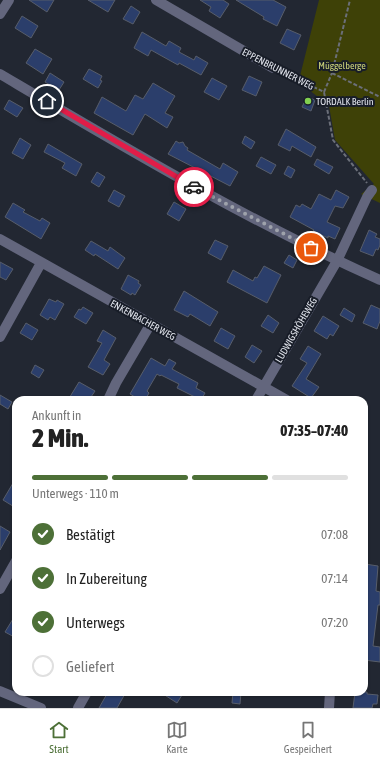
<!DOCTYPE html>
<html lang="de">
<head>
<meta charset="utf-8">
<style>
	:root { --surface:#fff; --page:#f2f2f2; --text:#222; --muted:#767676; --line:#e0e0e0; --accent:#4d7037 }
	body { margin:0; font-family:"Asap Condensed",sans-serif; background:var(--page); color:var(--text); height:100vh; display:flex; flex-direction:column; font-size:15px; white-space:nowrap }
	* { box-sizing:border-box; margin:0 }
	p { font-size:13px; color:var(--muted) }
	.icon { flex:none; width:22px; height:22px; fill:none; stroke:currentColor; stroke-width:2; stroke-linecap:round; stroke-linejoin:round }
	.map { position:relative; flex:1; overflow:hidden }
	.panel { position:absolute; left:12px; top:396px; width:356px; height:300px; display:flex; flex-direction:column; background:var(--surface); border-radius:12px; box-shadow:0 1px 3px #0004 }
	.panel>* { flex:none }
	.pin { position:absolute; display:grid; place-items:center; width:34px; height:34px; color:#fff; margin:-17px; border:2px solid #fff; border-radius:50%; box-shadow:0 1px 4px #0007 }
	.courier { position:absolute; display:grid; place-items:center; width:40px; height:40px; margin:-20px; border:3px solid #e11d48; border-radius:50%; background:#fff; color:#222; box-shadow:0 1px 5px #0007 }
	.summary em { font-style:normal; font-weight:800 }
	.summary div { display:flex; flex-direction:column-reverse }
	.summary { display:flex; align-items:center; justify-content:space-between; height:68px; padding:0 20px }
	h1 { font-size:26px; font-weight:800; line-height:30px }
	.bar { display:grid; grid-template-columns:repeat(4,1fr); gap:6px 4px; align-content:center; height:48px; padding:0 20px }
	.bar i { height:5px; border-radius:3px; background:var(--line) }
	.bar .active { background:var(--accent) }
	.bar p { grid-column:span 4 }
	ol { padding:0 20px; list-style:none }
	li { display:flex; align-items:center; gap:12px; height:44px }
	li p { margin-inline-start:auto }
	li .icon { padding:4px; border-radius:50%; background:var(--accent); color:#fff; stroke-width:4 }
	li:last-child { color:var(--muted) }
	li i { width:22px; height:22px; border:2px solid var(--line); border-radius:50% }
	.dock { display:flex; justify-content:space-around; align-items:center; height:56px; border-top:1px solid var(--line); background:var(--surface); font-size:11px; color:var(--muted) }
	.dock a { display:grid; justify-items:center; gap:2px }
	.dock .active { color:var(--accent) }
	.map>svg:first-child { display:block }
	.green { fill:#3e4107 }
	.building { fill:#2b3e6b; stroke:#575d6a }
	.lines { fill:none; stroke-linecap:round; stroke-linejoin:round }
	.path { stroke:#6b6f79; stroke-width:2; stroke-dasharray:4 2; stroke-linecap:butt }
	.minor { stroke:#63667d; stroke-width:10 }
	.done { stroke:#9ea2ab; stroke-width:4; stroke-dasharray:0 7.2 }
	.route { stroke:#e11d48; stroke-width:5 }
	.poi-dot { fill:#81d050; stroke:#181d28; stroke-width:1.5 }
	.labels { text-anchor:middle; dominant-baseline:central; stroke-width:4; stroke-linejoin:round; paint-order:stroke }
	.park-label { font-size:10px; fill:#cad179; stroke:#181d28 }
	.street-label { font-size:10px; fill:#e1e4ec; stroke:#181d28 }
	.poi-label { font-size:10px; fill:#e1e4ec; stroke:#181d28; text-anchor:start }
</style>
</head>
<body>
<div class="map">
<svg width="380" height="708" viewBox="0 0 380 708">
	<rect width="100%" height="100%" fill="#222732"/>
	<path class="green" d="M 319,0 L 380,0 L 380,203 L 361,194 L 374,184 L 335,140 L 328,100 L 322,100 L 300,83 L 300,76 Z"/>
	<path class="building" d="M 29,0 L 54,0 L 47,12 Z
		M 88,0 L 115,0 L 108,12 Z
		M 200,0 L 223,0 L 229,4 L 220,18 L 209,11 L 211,7 Z
		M 236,0 L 273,0 L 286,7 L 277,26 L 263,19 L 264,17 Z
		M 131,6 L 140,12 L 133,24 L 123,19 Z
		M 22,16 L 38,26 L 31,38 L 15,28 Z
		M 287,29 L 301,35 L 294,50 L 280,43 Z
		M 142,32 L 166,46 L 169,41 L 181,48 L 179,52 L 194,60 L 196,56 L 208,63 L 201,75 L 179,63 L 178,65 L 151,50 L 148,56 L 134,48 Z
		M 35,49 L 52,59 L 43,74 L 26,63 Z
		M 89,69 L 102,76 L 100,80 L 102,81 L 98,88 L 83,79 Z
		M 50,73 L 64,82 L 59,90 L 45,82 Z
		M 249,76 L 262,82 L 256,96 L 242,90 Z
		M 212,78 L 227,86 L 219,100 L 204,92 Z
		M 153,83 L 175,96 L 165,113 L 173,117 L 167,128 L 145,114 L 133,135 L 94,113 L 102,97 L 126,111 L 135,95 L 143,99 Z
		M 307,97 L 315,100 L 311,111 L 302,107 Z
		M 9,100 L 23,108 L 17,117 L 4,109 Z
		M 286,129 L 316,147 L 311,157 L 292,146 L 290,151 L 278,145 Z
		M 245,136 L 255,142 L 251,149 L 242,143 Z
		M 20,138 L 31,145 L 23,159 L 12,153 Z
		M 176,141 L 179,143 L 183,142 L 185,146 L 188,148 L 187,150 L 220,169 L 223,163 L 238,172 L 230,186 L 168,154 Z
		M 48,144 L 82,164 L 76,176 L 62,168 L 65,163 L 44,152 Z
		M 261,157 L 276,165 L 271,174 L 256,166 Z
		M 317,159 L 333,167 L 329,174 L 314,165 Z
		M 288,166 L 295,170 L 291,178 L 284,174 Z
		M 97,172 L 105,177 L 99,187 L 91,182 Z
		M 114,190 L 125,196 L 119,207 L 108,201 Z
		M 336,190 L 349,197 L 343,208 L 335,206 L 327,222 L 340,228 L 335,239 L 328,236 L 328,238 L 313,231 L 314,230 L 290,217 L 296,205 L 300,207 L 302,204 L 311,209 L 319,194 L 331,200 Z
		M 174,202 L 186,209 L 179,221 L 167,214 Z
		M 13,203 L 25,210 L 23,212 L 40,221 L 42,218 L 50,223 L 41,239 L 5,217 Z
		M 369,230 L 377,234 L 375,237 L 380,239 L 380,245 L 378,250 L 376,249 L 373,256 L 360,251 Z
		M 215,240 L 228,246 L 221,260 L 208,253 Z
		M 91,241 L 108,251 L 110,247 L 125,258 L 118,269 L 95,254 L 94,256 L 85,250 Z
		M 289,255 L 297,260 L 293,268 L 284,263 Z
		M 0,262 L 13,269 L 6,280 L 0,277 Z
		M 264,266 L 281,275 L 267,303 L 227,282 L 233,270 L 253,281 L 255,277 L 257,278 Z
		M 128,275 L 139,281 L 138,283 L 141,285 L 135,295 L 132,293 L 131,295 L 121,289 Z
		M 184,291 L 218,312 L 210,326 L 190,314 L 188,317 L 174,310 Z
		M 49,299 L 56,302 L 57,300 L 64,304 L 55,320 L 50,317 L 48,320 L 40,315 Z
		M 371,305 L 380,309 L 380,321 L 377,329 L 363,323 Z
		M 83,307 L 93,313 L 86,324 L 74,317 L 79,309 L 81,310 Z
		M 344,308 L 355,315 L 352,322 L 340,315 Z
		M 268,315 L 279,323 L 273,333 L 261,326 Z
		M 323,316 L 339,326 L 333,336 L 330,334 L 327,339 L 314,331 Z
		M 26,323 L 38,330 L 32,340 L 20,333 Z
		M 221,328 L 235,336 L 228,349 L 214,341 Z
		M 103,330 L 116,338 L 104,360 L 110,364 L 103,375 L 88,367 L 102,343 L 97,341 Z
		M 252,345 L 262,351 L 254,363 L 245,357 Z
		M 308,346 L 321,354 L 306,379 L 319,387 L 311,398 L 292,386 L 307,363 L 300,359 Z
		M 151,358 L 165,366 L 169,359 L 176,363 L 172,369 L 198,383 L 196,388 L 205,393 L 201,400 L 177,388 L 179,384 L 161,375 L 160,376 L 157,374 L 147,391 L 149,393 L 145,400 L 140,400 L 130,394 Z
		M 35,365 L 44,370 L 39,378 L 31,373 Z
		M 79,382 L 95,391 L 89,400 L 68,400 Z
		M 0,395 L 12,402 L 8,409 L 0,404 Z
		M 16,478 L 16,508 L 3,500 Z
		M 0,526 L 10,532 L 0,550 Z
		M 365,564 L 378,566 L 376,591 L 380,592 L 380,605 L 378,605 L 373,646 L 380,647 L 380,662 L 364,660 L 364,614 L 367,580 L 364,580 Z
		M 16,614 L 16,638 L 5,632 Z
		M 108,692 L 126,692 L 117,708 L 99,708 Z
		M 160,692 L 177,692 L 182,695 L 177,703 Z
		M 233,692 L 241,692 L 240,704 L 232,703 Z
		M 355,692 L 367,692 L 367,694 L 378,695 L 377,704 L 373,704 L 372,708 L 353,708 Z"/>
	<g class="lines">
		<path class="path" d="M 281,71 L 324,92 L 333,140 L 367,183
			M 332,73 L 380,97
			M 324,92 L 332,73 L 350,0"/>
		<path class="minor" d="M 156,0 L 273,68
			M 0,14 L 9,0
			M 0,74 C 124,147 248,221 380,280
			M 0,239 L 287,400
			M 0,337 L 41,263
			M 108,400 L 116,383 L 150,325
			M 256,400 L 337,261 L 367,197 L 372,190
			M 0,589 L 16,561
			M 0,691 L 41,708
			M 78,708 L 87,692
			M 329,708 L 330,692"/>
	</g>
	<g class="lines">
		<path class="done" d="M 194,187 L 311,248"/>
		<path class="route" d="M 47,101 L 194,187"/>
	</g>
	<circle class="poi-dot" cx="308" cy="101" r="4"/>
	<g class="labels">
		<g class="park-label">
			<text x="342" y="65">Müggelberge</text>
		</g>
		<g class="street-label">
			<text transform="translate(278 69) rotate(27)">EPPENBRUNNER WEG</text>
			<text transform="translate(143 320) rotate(29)">ENKENBACHER WEG</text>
			<text transform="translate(296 330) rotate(-60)">LUDWIGSHÖHEWEG</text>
		</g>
		<g class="poi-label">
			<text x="316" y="101">TORDALK Berlin</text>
		</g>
	</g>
</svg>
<div class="pin" style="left:311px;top:248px;background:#ea580c"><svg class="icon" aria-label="bag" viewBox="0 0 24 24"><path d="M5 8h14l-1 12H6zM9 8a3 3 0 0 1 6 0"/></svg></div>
<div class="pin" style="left:47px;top:101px;background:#1f2937"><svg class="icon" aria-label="home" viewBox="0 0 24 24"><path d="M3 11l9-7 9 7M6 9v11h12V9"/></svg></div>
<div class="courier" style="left:194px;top:187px"><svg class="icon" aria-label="car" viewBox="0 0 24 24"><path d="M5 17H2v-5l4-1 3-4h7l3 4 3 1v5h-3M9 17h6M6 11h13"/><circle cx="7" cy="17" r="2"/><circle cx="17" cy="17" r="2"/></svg></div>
<section class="panel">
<div class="summary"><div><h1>2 Min.</h1><p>Ankunft in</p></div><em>07:35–07:40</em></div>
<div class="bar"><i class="active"></i><i class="active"></i><i class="active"></i><i></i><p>Unterwegs · 110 m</p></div>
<ol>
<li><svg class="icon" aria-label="check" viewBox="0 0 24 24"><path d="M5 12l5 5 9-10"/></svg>Bestätigt<p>07:08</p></li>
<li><svg class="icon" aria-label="check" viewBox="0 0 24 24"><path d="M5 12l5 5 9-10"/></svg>In Zubereitung<p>07:14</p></li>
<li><svg class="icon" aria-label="check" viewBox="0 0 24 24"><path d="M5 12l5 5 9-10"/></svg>Unterwegs<p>07:20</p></li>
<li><i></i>Geliefert</li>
</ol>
</section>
</div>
<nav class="dock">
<a class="active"><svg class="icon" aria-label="home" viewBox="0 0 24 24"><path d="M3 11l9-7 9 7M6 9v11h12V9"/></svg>Start</a>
<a><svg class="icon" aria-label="map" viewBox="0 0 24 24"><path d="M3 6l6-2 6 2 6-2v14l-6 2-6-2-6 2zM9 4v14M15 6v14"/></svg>Karte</a>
<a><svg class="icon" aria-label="saved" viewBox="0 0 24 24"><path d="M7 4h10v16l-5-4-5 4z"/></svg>Gespeichert</a>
</nav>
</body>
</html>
